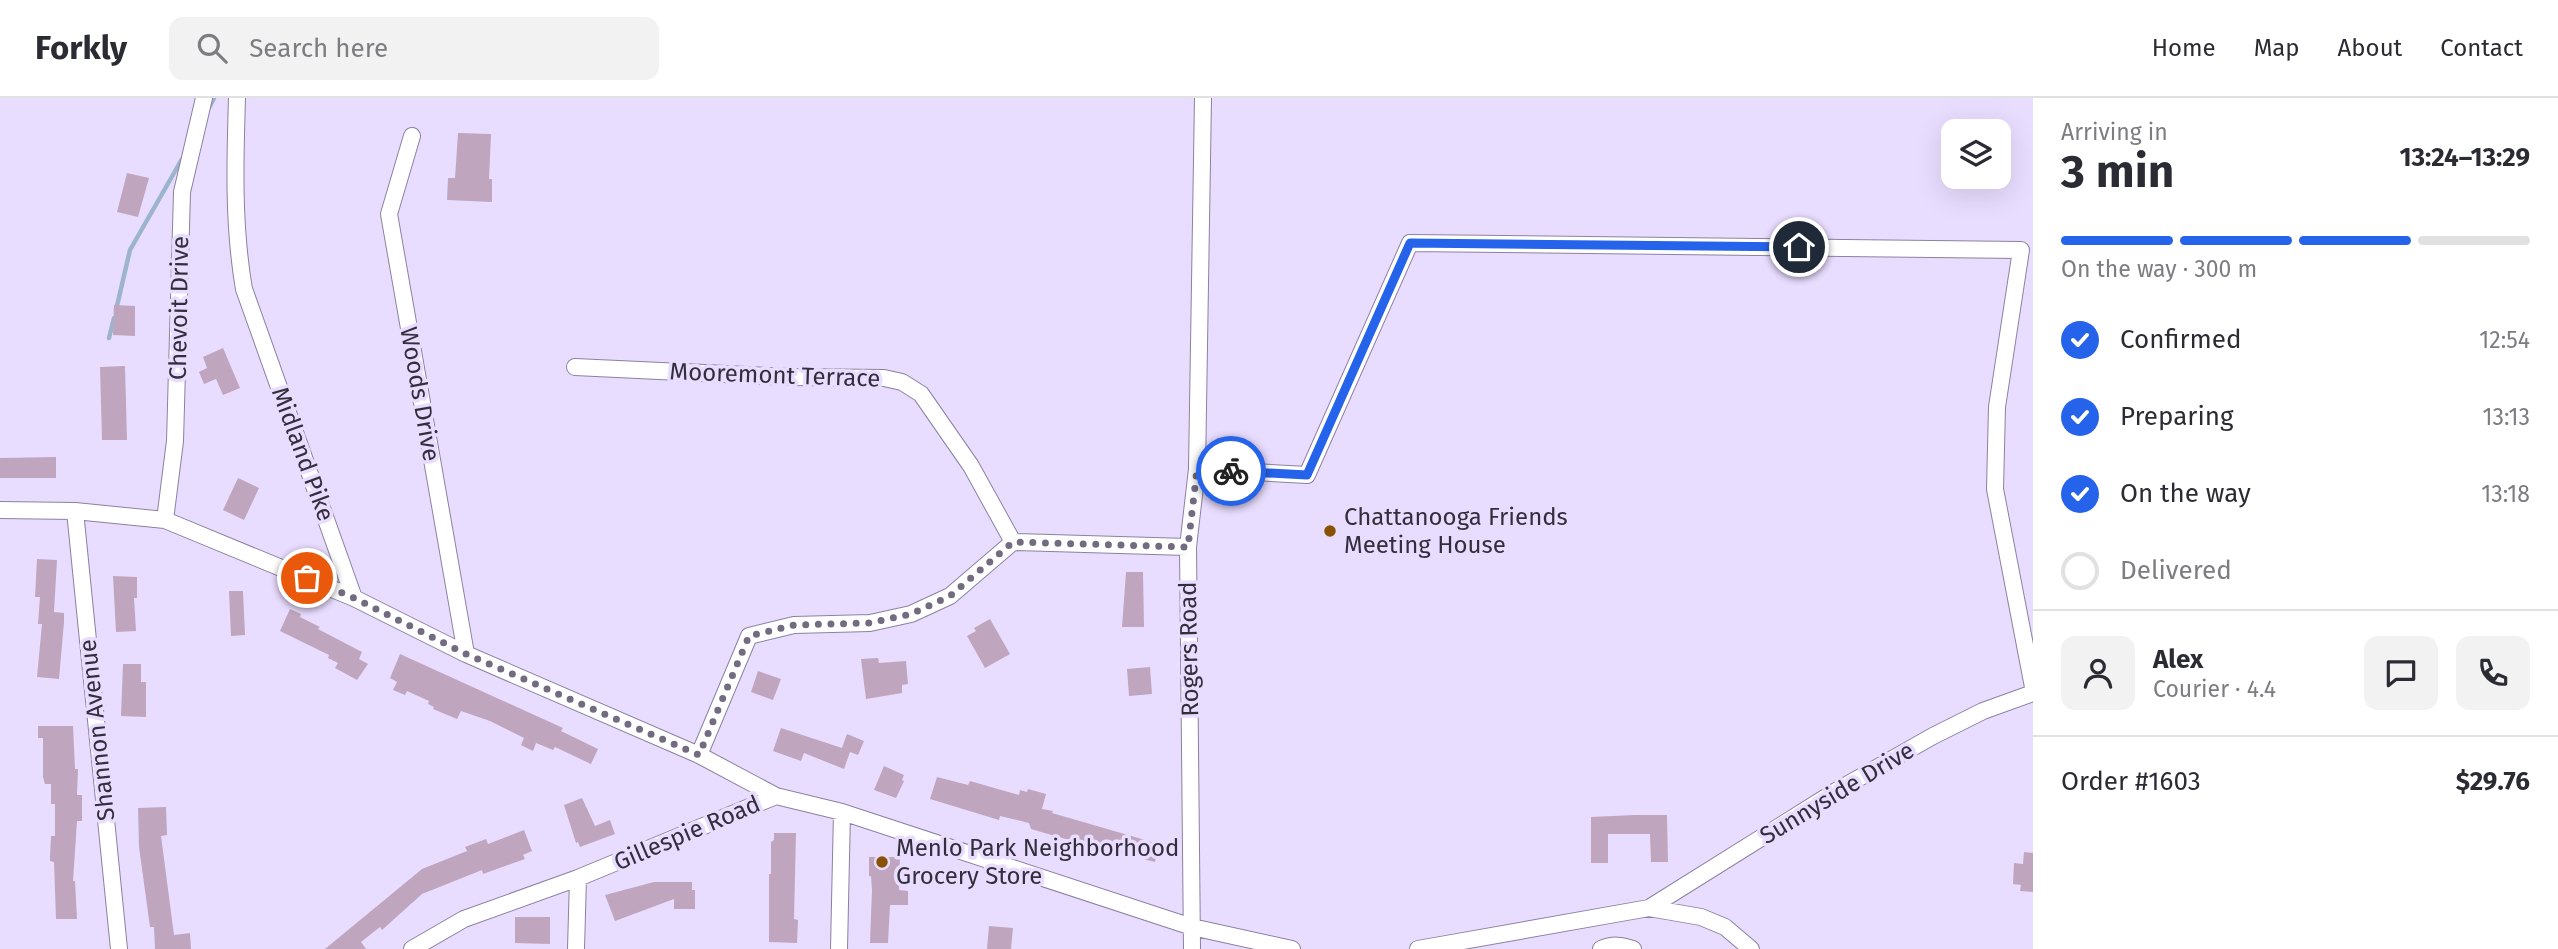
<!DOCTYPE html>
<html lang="en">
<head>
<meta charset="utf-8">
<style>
	:root { --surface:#fff; --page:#f2f2f3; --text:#2b2b33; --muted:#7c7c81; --line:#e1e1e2; --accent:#2563eb }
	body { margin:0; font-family:"Fira Sans",sans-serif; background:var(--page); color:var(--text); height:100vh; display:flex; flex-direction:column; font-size:26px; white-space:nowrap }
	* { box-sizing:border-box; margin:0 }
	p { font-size:23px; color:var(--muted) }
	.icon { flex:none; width:38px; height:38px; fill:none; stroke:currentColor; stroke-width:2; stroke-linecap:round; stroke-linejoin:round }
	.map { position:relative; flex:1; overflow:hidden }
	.panel { display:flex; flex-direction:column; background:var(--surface); width:525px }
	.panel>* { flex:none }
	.tools { position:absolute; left:1941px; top:21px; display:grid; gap:14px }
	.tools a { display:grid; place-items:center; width:70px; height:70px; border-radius:14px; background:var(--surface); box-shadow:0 7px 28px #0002; font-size:35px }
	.pin { position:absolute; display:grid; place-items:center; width:60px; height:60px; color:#fff; margin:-30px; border:4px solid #fff; border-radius:50%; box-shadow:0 2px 7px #0007 }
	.courier { position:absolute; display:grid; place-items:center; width:70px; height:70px; margin:-35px; border:5px solid #2563eb; border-radius:50%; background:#fff; color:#222; box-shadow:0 2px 9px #0007 }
	.headline em { font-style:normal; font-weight:700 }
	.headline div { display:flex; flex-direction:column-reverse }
	.headline { display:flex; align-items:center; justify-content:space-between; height:119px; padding:0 28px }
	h1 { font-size:46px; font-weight:700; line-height:52px }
	.bar { display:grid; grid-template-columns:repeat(4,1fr); gap:10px 7px; align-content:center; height:84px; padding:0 28px }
	.bar i { height:9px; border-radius:5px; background:var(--line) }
	.bar .active { background:var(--accent) }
	.bar p { grid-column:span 4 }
	.line { display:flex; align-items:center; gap:18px; padding:0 28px; border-top:2px solid var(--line) }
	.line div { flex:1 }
	.round { display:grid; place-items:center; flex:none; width:74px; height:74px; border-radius:14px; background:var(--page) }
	ol { padding:0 28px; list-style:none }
	li { display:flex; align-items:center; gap:21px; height:77px }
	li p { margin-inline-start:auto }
	li .icon { padding:7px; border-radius:50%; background:var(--accent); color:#fff; stroke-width:4 }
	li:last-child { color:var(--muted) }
	li i { width:38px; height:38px; border:4px solid var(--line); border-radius:50% }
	header { display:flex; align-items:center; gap:42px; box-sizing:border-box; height:98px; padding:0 35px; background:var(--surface); border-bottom:2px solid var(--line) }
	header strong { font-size:33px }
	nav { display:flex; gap:38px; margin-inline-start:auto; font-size:24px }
	.search { width:490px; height:63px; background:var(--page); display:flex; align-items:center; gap:18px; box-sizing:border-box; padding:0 24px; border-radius:14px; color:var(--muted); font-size:26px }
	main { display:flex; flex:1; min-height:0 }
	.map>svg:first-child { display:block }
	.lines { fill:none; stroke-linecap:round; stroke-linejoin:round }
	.stream { stroke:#9db4ce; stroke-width:4.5 }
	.building { fill:#bfa5be }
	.minor-casing { stroke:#8c81a0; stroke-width:18 }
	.minor { stroke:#fff; stroke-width:16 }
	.done { stroke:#736b80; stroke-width:7; stroke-dasharray:0 12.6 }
	.route { stroke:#2563eb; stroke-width:9 }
	.poi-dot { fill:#8a5105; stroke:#e9ddff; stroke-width:2.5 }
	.labels { text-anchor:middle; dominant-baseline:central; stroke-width:7; stroke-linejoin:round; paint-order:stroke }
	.street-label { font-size:24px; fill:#332e3b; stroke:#e9ddff }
	.poi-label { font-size:24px; fill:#332e3b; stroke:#e9ddff; text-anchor:start }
</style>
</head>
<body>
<header>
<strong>Forkly</strong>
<div class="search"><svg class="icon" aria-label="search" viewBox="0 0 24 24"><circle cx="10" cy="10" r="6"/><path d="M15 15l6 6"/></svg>Search here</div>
<nav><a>Home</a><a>Map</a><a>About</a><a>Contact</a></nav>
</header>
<main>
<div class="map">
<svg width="2033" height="851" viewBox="0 0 2033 851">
	<rect width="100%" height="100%" fill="#e9ddff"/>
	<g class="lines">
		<path class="stream" d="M 209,10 L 214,0
			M 116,212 L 130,152 L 182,61
			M 109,240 L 114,220"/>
	</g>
	<path class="building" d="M 458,35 L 491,36 L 489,81 L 492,81 L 492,104 L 447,102 L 448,80 L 455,80 Z
		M 127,75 L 149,80 L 138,119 L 117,114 Z
		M 114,207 L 135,208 L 135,238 L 113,237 Z
		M 223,250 L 240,290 L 223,297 L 216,281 L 204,286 L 199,274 L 207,270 L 203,259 Z
		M 125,268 L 127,342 L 102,342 L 100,269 Z
		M 56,359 L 56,380 L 0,380 L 0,360 Z
		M 238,380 L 259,390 L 244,422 L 223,412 Z
		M 37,461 L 57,462 L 54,514 L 64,515 L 64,524 L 59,581 L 37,579 L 42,526 L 38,526 L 40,499 L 35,499 Z
		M 1126,474 L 1143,474 L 1144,529 L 1122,529 Z
		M 113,478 L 137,479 L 137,500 L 134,500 L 136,533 L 116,534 Z
		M 229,493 L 243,493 L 245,537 L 231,538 Z
		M 290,511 L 301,516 L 300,519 L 320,529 L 318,531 L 362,554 L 359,561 L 368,566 L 357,582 L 335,570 L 338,565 L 328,560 L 329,557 L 280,533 Z
		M 990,521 L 1010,556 L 985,570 L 967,538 L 976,533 L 974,530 Z
		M 400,556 L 563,630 L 561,633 L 598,651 L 591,666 L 555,649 L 553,652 L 536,645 L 533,653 L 521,647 L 524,640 L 490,623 L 461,613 L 457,621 L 433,611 L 434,609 L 428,606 L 429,603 L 407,593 L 405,597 L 393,592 L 397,584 L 390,580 Z
		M 878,560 L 879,565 L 906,563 L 908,586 L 902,587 L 902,595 L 866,601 L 861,561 Z
		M 123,566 L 141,566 L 141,584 L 146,584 L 146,619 L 121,618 Z
		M 1150,569 L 1152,596 L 1129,598 L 1127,571 Z
		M 758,573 L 781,581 L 773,602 L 751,594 Z
		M 38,628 L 73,628 L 75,671 L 78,671 L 77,697 L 82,697 L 82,723 L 77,723 L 73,783 L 75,783 L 77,821 L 56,821 L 54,764 L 50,763 L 50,759 L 51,738 L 55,738 L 55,706 L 51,706 L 51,686 L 45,686 L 43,679 L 43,640 L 38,640 Z
		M 781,630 L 842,650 L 847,636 L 864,643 L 858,657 L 850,654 L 844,671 L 804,655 L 801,663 L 773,653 Z
		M 884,668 L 904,677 L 902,682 L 904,683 L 896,700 L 874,692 Z
		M 937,679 L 968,687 L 970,683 L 1019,697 L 1020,692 L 1027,694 L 1028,691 L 1046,696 L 1042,711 L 1053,713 L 1052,715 L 1159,746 L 1155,764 L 1062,740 L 1031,731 L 1029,725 L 1000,718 L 999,722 L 930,701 Z
		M 582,700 L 595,728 L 610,722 L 615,736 L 580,749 L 578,744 L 576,745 L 564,707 Z
		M 166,709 L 167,737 L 161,738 L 174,837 L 190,835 L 191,851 L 155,851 L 154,829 L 150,829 L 139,749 L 138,710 Z
		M 1635,717 L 1667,717 L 1668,764 L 1651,764 L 1650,736 L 1608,736 L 1608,765 L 1591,765 L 1591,719 Z
		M 524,732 L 532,753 L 523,757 L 525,761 L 483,776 L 482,772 L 422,796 L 382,832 L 380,829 L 361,844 L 366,851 L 325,851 L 422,771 L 467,753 L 465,749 L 486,741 L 488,746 Z
		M 774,735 L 796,735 L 794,821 L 798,822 L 797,845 L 769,844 L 769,776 L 771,776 L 771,744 L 774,742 Z
		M 2024,754 L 2033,755 L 2033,794 L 2020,793 L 2021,787 L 2013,786 L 2014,765 L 2023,766 Z
		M 869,759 L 900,759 L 899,792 L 908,793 L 908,807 L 890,807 L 888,845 L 870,845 L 872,792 L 871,778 L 869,778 Z
		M 654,784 L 692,784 L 692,792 L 695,792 L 695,811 L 674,811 L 674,801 L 615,823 L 605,797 Z
		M 515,819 L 550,819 L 550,846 L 515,845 Z
		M 989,828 L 1013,830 L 1011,851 L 987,851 Z"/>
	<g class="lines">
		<g class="minor-casing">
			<path id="minor" d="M 237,0 C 235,63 233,128 244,191 L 354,500
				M 412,38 L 389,116 L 466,556
				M 575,269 L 788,279 L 884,280 L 902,284 L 921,296 L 971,368 L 1013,444
				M 1197,371 L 1307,377 L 1410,145 L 2021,152 L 1997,309 L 1995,391 L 2033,589
				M 0,412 L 75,413 L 165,422 L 354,500 L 466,556 L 699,657 L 776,698 L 842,714 L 1192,829 L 1292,851
				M 75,413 L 119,851
				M 165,422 L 175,343 L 182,94 L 204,0
				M 699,657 L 749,538 L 794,527 L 870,525 L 911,516 L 950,498 L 1013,444 L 1188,449
				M 1649,810 L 1836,693 L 1933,638 L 1983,613 L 2033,595
				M 412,851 L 464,821 L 578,780 L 776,698
				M 576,851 L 578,780
				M 839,851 L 842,714
				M 1192,851 L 1188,449 L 1197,371 L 1203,0
				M 1418,851 L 1649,810 L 1701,819 L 1725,829 L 1751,851
				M 1601,851 C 1613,846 1621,847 1633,851"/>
		</g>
		<use href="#minor" class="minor"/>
	</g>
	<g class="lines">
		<path class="done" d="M 307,480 L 354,500 L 466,556 L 699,657 L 749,538 L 794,527 L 870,525 L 911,516 L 950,498 L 1013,444 L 1188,449 L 1197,371 L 1231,373"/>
		<path class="route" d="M 1231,373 L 1307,377 L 1410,145 L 1799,149"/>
	</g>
	<g class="poi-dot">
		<circle cx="1330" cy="433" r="7"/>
		<circle cx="882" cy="764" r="7"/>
	</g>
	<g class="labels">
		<g class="street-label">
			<text transform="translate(179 210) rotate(-89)">Chevoit Drive</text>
			<text transform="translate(775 277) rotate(2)">Mooremont Terrace</text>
			<text transform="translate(420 296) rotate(80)">Woods Drive</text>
			<text transform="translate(303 356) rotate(70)">Midland Pike</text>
			<text transform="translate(1189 551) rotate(-91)">Rogers Road</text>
			<text transform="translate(97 632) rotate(-96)">Shannon Avenue</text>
			<text transform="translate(1837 695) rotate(-31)">Sunnyside Drive</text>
			<text transform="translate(687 735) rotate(-23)">Gillespie Road</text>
		</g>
		<g class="poi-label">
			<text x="1344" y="419">Chattanooga Friends<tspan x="1344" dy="28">Meeting House</tspan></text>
			<text x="896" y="750">Menlo Park Neighborhood<tspan x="896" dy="28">Grocery Store</tspan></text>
		</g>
	</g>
</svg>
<div class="tools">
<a><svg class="icon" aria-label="layers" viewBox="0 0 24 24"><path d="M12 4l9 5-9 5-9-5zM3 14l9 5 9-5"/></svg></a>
</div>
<div class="pin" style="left:307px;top:480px;background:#ea580c"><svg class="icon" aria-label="bag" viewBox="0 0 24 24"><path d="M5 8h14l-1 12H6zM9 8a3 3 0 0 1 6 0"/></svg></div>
<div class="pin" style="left:1799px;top:149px;background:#1f2937"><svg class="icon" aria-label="home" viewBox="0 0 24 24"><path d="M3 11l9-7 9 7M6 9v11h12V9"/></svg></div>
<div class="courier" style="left:1231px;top:373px"><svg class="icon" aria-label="bike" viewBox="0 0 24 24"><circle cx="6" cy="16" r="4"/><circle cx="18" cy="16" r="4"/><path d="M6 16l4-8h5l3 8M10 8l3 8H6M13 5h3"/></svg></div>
</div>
<section class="panel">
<div class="headline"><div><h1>3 min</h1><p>Arriving in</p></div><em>13:24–13:29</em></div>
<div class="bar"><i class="active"></i><i class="active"></i><i class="active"></i><i></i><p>On the way · 300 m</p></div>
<ol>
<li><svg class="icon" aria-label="check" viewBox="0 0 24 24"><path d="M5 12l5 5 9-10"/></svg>Confirmed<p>12:54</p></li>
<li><svg class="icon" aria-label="check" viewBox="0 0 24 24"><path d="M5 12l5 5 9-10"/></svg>Preparing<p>13:13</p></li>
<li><svg class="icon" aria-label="check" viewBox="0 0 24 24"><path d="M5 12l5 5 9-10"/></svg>On the way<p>13:18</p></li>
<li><i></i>Delivered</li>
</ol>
<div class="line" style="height:126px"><a class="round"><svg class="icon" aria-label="person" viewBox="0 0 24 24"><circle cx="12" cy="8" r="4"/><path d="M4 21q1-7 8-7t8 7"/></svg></a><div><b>Alex</b><p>Courier · 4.4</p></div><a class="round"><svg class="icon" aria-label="chat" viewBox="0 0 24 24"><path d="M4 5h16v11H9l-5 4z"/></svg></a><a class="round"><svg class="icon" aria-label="phone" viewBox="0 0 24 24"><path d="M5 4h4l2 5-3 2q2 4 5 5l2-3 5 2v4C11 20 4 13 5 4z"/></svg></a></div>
<div class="line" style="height:91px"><div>Order #1603</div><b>$29.76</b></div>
</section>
</main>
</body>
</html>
